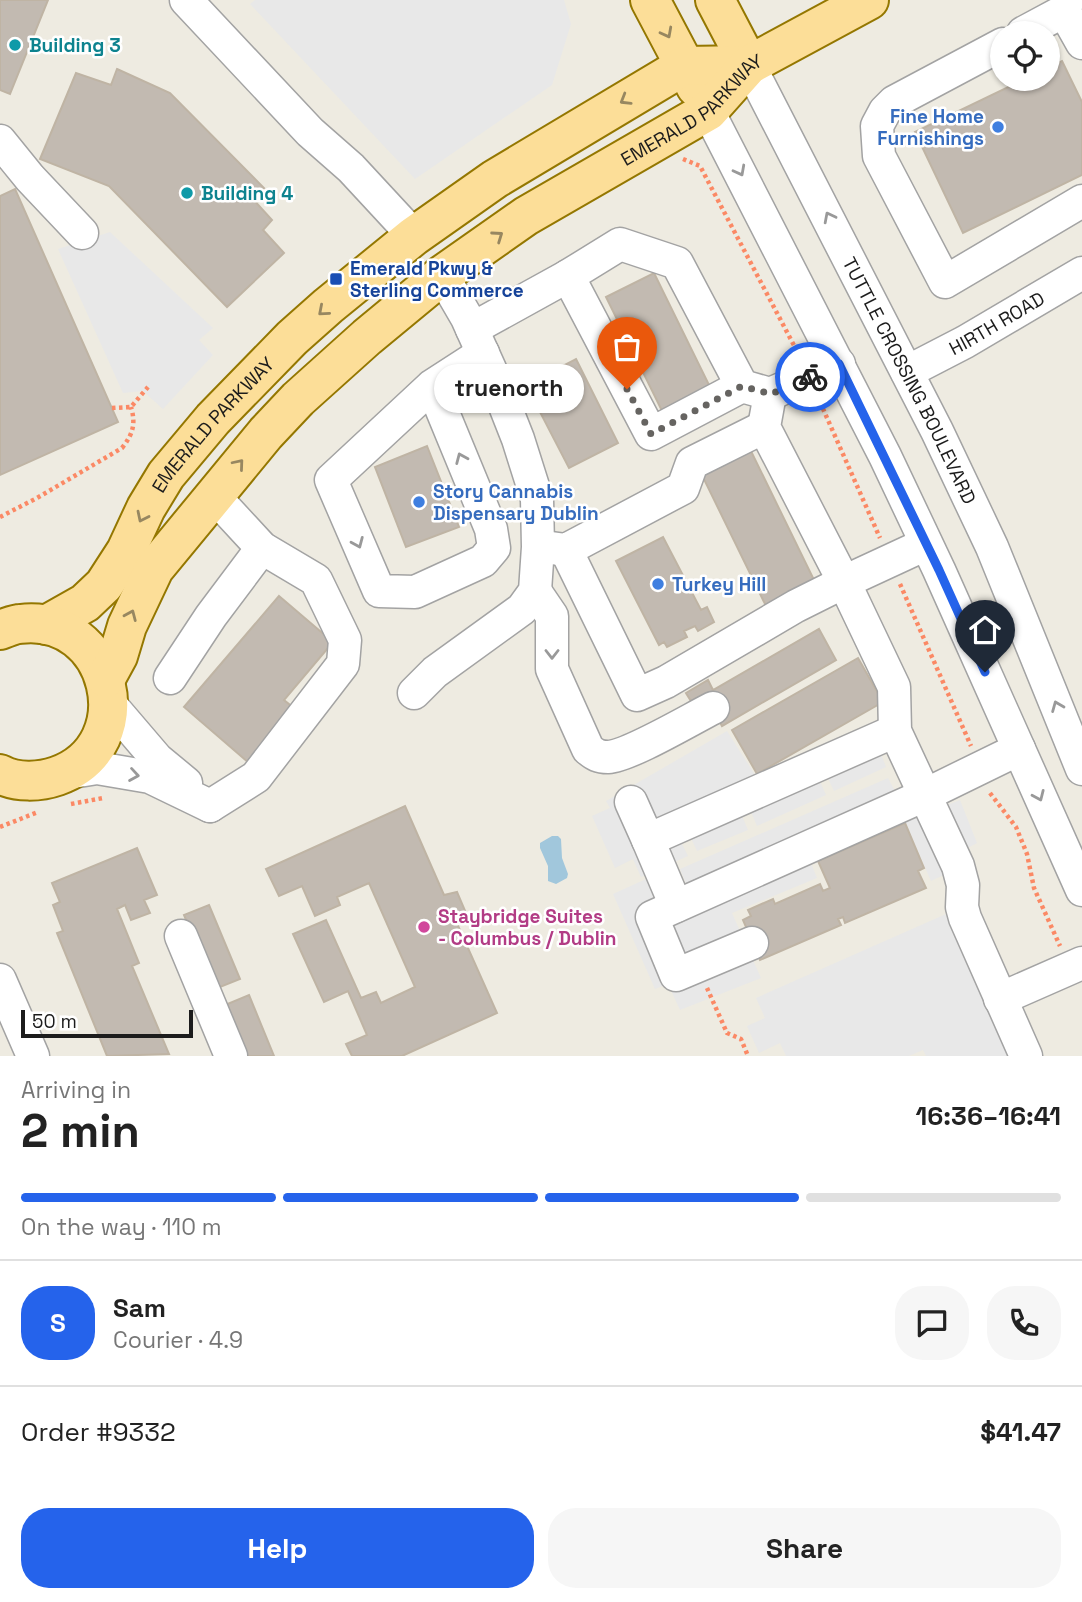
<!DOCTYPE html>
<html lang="en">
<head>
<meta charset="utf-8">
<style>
	:root { --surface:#fff; --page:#f6f6f6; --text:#222; --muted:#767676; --line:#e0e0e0; --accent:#2563eb }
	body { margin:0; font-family:"Space Grotesk",sans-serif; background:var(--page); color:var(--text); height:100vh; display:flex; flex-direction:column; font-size:26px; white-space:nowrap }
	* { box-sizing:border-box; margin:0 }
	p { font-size:23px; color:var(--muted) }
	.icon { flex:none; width:38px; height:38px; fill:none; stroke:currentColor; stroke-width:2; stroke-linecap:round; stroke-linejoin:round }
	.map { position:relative; height:1056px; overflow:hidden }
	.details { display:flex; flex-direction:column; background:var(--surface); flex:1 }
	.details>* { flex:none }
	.tools { position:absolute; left:990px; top:21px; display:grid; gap:14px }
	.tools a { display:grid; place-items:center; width:70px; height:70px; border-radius:50%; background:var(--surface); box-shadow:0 2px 5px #0004; font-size:35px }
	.scale { position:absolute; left:21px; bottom:18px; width:172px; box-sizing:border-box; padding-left:7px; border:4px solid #1c1c1c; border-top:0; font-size:19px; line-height:24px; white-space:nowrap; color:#1c1c1c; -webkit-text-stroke:5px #fff; paint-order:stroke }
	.pin { position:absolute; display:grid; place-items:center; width:60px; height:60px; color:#fff; margin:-72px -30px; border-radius:50% 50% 50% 0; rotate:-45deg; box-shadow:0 0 7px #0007 }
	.pin .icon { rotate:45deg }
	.courier { position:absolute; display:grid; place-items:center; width:70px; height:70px; margin:-35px; border:5px solid #2563eb; border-radius:50%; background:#fff; color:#222; box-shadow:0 2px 9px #0007 }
	.bubble { position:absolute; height:49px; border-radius:24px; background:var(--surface); box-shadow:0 2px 5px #0004; font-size:23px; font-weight:700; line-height:49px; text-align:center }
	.headline em { font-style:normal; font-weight:700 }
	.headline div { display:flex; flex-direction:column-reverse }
	.headline { display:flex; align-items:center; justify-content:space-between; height:119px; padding:0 21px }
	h1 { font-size:46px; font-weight:700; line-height:52px }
	.bar { display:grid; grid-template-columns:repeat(4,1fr); gap:10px 7px; align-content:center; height:84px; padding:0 21px }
	.bar i { height:9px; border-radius:5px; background:var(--line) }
	.bar .current { background:var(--accent) }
	.bar p { grid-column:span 4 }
	.line { display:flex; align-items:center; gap:18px; padding:0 21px; border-top:2px solid var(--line) }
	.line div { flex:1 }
	.round { display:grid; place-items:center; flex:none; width:74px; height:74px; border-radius:28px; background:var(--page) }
	.primary-button { display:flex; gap:14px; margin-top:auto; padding:14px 21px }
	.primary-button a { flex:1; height:80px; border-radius:28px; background:var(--accent); color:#fff; font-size:28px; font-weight:700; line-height:80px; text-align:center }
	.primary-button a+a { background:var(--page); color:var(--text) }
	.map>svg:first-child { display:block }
	.parking { fill:#e8e8e8 }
	.water { fill:#a1c7dc }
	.building { fill:#c2bab1; stroke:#bfb4a4; stroke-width:2 }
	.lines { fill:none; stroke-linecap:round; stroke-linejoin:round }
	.minor-casing { stroke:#a3a3a3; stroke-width:35 }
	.major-casing { stroke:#947700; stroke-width:42 }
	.path { stroke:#fb8965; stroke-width:4.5; stroke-dasharray:3.5 3.5; stroke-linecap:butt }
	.minor { stroke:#fff; stroke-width:32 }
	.major { stroke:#fcde98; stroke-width:38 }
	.oneway { stroke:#978760 }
	.oneway2 { stroke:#999 }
	.done { stroke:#666461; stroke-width:7; stroke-dasharray:0 12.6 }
	.route { stroke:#2563eb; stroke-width:9 }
	.culture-dot { fill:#0f9aa8; stroke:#fff; stroke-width:2.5 }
	.shop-dot { fill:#3f7fe0; stroke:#fff; stroke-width:2.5 }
	.transit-dot { fill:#1a4fb4; stroke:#fff; stroke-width:2.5 }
	.hotel-dot { fill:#d1479c; stroke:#fff; stroke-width:2.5 }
	.labels { text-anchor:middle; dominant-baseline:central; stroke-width:5; stroke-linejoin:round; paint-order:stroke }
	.culture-label { font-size:19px; font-weight:bold; fill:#0d838f; stroke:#fff; text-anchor:start }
	.street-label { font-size:19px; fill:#1c1c1c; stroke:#fff }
	.shop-label { font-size:19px; font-weight:bold; fill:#366cbe; stroke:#fff; text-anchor:start }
	.transit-label { font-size:19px; font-weight:bold; fill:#164399; stroke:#fff; text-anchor:start }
	.hotel-label { font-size:19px; font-weight:bold; fill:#b23c85; stroke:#fff; text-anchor:start }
</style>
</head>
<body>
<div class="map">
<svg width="1082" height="1056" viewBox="0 0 1082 1056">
	<rect width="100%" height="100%" fill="#eeebe1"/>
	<path class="parking" d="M 255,0 L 564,0 L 571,24 L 552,85 L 415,179 L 250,4 Z
		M 110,232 L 213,328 L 199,340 L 213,355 L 163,409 L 143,391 L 123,393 L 58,249 Z
		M 870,725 L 886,767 L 834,791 L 826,774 L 818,777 L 826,795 L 757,826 L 749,807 L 740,811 L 748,830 L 697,851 L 689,834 L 679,838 L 688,856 L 641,877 L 633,859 L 615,868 L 592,816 L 610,808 L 606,801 L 727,731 L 757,778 Z
		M 888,778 L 896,793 L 942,807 L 960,800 L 977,843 L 962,851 L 967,864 L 931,881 L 905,822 L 811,863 L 817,878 L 732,913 L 761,978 L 680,1010 L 668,984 L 655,989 L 613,894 L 668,869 L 678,889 L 687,886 L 680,869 Z
		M 946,914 L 1009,1056 L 926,1056 L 923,1050 L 909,1056 L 786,1056 L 780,1043 L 759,1053 L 747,1026 L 765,1018 L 756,998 Z"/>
	<path class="water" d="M 552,836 L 558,836 L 561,839 L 562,858 L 568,874 L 567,878 L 556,884 L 548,881 L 548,866 L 540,848 L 540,843 Z"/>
	<path class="building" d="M 0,0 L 48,0 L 10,94 L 0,90 Z
		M 1062,61 L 1082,102 L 1082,175 L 963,233 L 915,132 L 1025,79 L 1048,79 L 1048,68 Z
		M 117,69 L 170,93 L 264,188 L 251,197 L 272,220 L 263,230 L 284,253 L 227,307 L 109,186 L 40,159 L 76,73 L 111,85 Z
		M 15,189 L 118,422 L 0,475 L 0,196 Z
		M 654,273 L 711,389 L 663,413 L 606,297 Z
		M 576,359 L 618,443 L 569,468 L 526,385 Z
		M 748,445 L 815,582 L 766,606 L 699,469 Z
		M 427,446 L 459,527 L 406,547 L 375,467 Z
		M 663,537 L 701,610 L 707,607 L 714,622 L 698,631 L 695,626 L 684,631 L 687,637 L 667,647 L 664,642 L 659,645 L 616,561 Z
		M 279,596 L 333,642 L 284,700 L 295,709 L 249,763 L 184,707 Z
		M 819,629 L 836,660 L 722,726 L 707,698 L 694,706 L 686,693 L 708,680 L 713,690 Z
		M 858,658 L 883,702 L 757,774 L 732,730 Z
		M 405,806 L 444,895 L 457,892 L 466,913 L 455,919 L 497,1013 L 402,1056 L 352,1056 L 346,1044 L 367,1035 L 348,991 L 324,1002 L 293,934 L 326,920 L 361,998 L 376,992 L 381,1003 L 415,987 L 369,883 L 337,897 L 340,905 L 315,916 L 302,886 L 279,896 L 266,869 Z
		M 905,823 L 924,868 L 918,871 L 926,888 L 845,923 L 843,917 L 838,919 L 841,925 L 760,960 L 743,920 L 751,916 L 748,910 L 773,899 L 775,904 L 820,884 L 823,891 L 830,888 L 818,861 Z
		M 137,848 L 157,895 L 144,900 L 150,913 L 131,920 L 125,905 L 117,909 L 139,963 L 132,966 L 169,1054 L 107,1056 L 57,933 L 63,931 L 53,905 L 60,902 L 52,883 Z
		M 209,905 L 240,979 L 215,989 L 184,915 Z
		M 249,995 L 274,1056 L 246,1056 L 225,1005 Z"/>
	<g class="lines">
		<g class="minor-casing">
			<g id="minor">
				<path d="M 186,0 L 310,132 L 351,168 L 414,236"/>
				<path d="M 1064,11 L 1082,43"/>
				<path d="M 1023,33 L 1064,11 L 1068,0"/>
				<path d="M 1003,44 L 894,102 L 885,111 L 877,126 L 879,156 L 945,282 L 1082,201"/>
				<path id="s1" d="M 749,65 L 937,431 L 992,547 L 1082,769"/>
				<path d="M 708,111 L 885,456 L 939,570 L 1082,890"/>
				<path d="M 0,141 L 30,178 L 82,233"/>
				<path d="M 472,329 L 568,276"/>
				<path id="s2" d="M 907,372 L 965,342 L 1082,273"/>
				<path d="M 432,386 L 491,529 L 494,548 L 483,561 L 415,592 L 379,591 L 331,480 L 432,386 L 483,353"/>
				<path d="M 742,386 L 651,434 L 568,276 L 620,244 L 677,263 L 742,386 L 770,394 L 839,364"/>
				<path d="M 926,544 L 844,582 L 894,687 L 895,731 L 958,866 L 963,885 L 962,907 L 965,918 L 1026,1056"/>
				<path d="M 544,547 L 566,550 L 683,488 L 692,463 L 764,427"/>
				<path d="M 566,550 L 637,695 L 666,682 L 796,606 L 844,582 L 764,427 L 770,394"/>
				<path d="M 535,591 L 552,616 L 552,669 L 588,749 C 595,755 599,757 608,757 C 629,756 691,719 713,708"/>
				<path d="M 170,678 L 211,616 L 262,548"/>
				<path d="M 414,693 L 435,672 L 522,609 L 535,591 L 538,547 L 537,499 L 518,439 L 494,378 L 467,318 L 442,275"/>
				<path d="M 110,704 L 157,759 L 186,783"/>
				<path d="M 66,773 L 97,768 L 150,777 L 210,806"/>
				<path d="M 631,802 L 648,840 L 895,731"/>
				<path d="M 210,806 L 256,777 L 343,664 L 345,640 L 316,580 L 262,548 L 213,495"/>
				<path d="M 648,840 L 676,906"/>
				<path d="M 181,936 L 231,1056"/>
				<path d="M 752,943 L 676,975 L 652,917 L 925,795 L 1019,749"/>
				<path d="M 0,980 L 33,1056"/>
				<path d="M 1000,999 L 1082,963"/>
			</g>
		</g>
		<g class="major-casing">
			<g id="major">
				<path d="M 650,0 L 696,87"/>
				<path d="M 715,0 L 749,65"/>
				<path id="s3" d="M 46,625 L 85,603 L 104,585 L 126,551 L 146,508 L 166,475 L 213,419 L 292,338 L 328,306 L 414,236 L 495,179 L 684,66 L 749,65"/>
				<path d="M 0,630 C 6,628 14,624 20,624 C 112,613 144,745 57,776 C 40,782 16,783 0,774"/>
				<path id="s4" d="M 106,678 L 118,656 L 127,626 L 154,569 L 266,433 L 298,399 L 367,337 L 442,275 L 526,216 L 708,111 L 749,65 L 869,0"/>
			</g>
		</g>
		<path class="path" d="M 683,159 L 700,166 L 799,355
			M 820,402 L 880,538
			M 112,408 L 131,407 L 148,387
			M 0,517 L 37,498 L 122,448 C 133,434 136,424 131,407
			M 900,584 L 971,746
			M 990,793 L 1016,827 L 1027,854 L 1034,888 L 1060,946
			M 71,804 L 103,798
			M 0,827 L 38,812
			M 707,988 L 727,1033 L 741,1039 L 748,1056"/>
		<use href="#minor" class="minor"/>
		<use href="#major" class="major"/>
	</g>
	<defs><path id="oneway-chevron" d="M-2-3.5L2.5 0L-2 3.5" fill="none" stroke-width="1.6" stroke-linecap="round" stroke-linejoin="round" transform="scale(1.75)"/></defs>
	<g class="oneway">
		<use href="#oneway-chevron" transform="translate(667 33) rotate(62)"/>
		<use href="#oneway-chevron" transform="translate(625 100) rotate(149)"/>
		<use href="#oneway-chevron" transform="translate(498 236) rotate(-35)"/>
		<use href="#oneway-chevron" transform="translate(323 311) rotate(139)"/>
		<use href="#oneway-chevron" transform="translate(239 464) rotate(-50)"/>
		<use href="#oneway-chevron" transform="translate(142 517) rotate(116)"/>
		<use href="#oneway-chevron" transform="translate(131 615) rotate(-67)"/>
	</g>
	<g class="oneway2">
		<use href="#oneway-chevron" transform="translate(740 171) rotate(62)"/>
		<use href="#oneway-chevron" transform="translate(829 217) rotate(-117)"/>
		<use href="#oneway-chevron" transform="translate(461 458) rotate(-113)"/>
		<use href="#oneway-chevron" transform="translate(358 543) rotate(67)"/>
		<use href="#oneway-chevron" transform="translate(552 654) rotate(90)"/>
		<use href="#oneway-chevron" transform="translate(1057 706) rotate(-112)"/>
		<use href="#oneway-chevron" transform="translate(134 775) rotate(9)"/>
		<use href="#oneway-chevron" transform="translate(1039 796) rotate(66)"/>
	</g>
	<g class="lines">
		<path class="done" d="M 627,389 L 651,434 L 742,386 L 771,394 L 810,377"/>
		<path class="route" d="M 810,377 L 839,364 L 939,570 L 985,672"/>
	</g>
	<g class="culture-dot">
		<circle cx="15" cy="45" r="7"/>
		<circle cx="187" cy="193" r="7"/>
	</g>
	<g class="shop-dot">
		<circle cx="998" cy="127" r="7"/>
		<circle cx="419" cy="502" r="7"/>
		<circle cx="658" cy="584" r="7"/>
	</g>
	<rect class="transit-dot" x="329" y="272" width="14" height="14" rx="3.5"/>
	<circle class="hotel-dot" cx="424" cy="927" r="7"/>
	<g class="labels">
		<g class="culture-label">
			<text x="29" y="45">Building 3</text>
			<text x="201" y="193">Building 4</text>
		</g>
		<g class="street-label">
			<text stroke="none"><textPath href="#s4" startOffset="833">EMERALD PARKWAY</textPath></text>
			<text stroke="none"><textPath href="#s2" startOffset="102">HIRTH ROAD</textPath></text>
			<text stroke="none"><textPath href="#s1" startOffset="354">TUTTLE CROSSING BOULEVARD</textPath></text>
			<text stroke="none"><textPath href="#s3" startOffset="266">EMERALD PARKWAY</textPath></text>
		</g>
		<g class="shop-label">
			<text x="984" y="116" text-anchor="end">Fine Home<tspan x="984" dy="22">Furnishings</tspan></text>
			<text x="433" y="491">Story Cannabis<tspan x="433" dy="22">Dispensary Dublin</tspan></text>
			<text x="672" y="584">Turkey Hill</text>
		</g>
		<g class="transit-label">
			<text x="350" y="268">Emerald Pkwy &amp;<tspan x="350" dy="22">Sterling Commerce</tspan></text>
		</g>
		<g class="hotel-label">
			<text x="438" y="916">Staybridge Suites<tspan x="438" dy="22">- Columbus / Dublin</tspan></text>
		</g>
	</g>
</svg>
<div class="tools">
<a><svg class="icon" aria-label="locate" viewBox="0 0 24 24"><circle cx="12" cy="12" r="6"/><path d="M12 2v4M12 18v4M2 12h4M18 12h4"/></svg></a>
</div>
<div class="scale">50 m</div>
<div class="pin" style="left:627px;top:389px;background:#ea580c"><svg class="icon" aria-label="bag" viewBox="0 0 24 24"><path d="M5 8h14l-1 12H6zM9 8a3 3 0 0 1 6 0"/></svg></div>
<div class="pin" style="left:985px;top:672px;background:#1f2937"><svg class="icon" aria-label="home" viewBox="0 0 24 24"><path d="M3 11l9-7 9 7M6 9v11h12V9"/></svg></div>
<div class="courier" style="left:810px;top:377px"><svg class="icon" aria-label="bike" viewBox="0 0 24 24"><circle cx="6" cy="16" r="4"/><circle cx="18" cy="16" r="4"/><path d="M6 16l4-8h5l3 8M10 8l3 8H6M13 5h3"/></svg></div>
<div class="bubble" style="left:434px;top:364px;width:150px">truenorth</div>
</div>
<section class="details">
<div class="headline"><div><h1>2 min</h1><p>Arriving in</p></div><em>16:36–16:41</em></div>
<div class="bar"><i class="current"></i><i class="current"></i><i class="current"></i><i></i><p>On the way · 110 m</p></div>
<div class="line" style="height:126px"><b class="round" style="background:var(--accent);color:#fff">S</b><div><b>Sam</b><p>Courier · 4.9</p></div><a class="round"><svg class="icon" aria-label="chat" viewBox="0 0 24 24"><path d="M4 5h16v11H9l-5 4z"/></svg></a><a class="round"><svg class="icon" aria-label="phone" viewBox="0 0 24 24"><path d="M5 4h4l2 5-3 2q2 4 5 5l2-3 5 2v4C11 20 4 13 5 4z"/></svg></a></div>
<div class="line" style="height:91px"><div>Order #9332</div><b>$41.47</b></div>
<div class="primary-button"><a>Help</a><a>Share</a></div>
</section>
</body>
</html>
